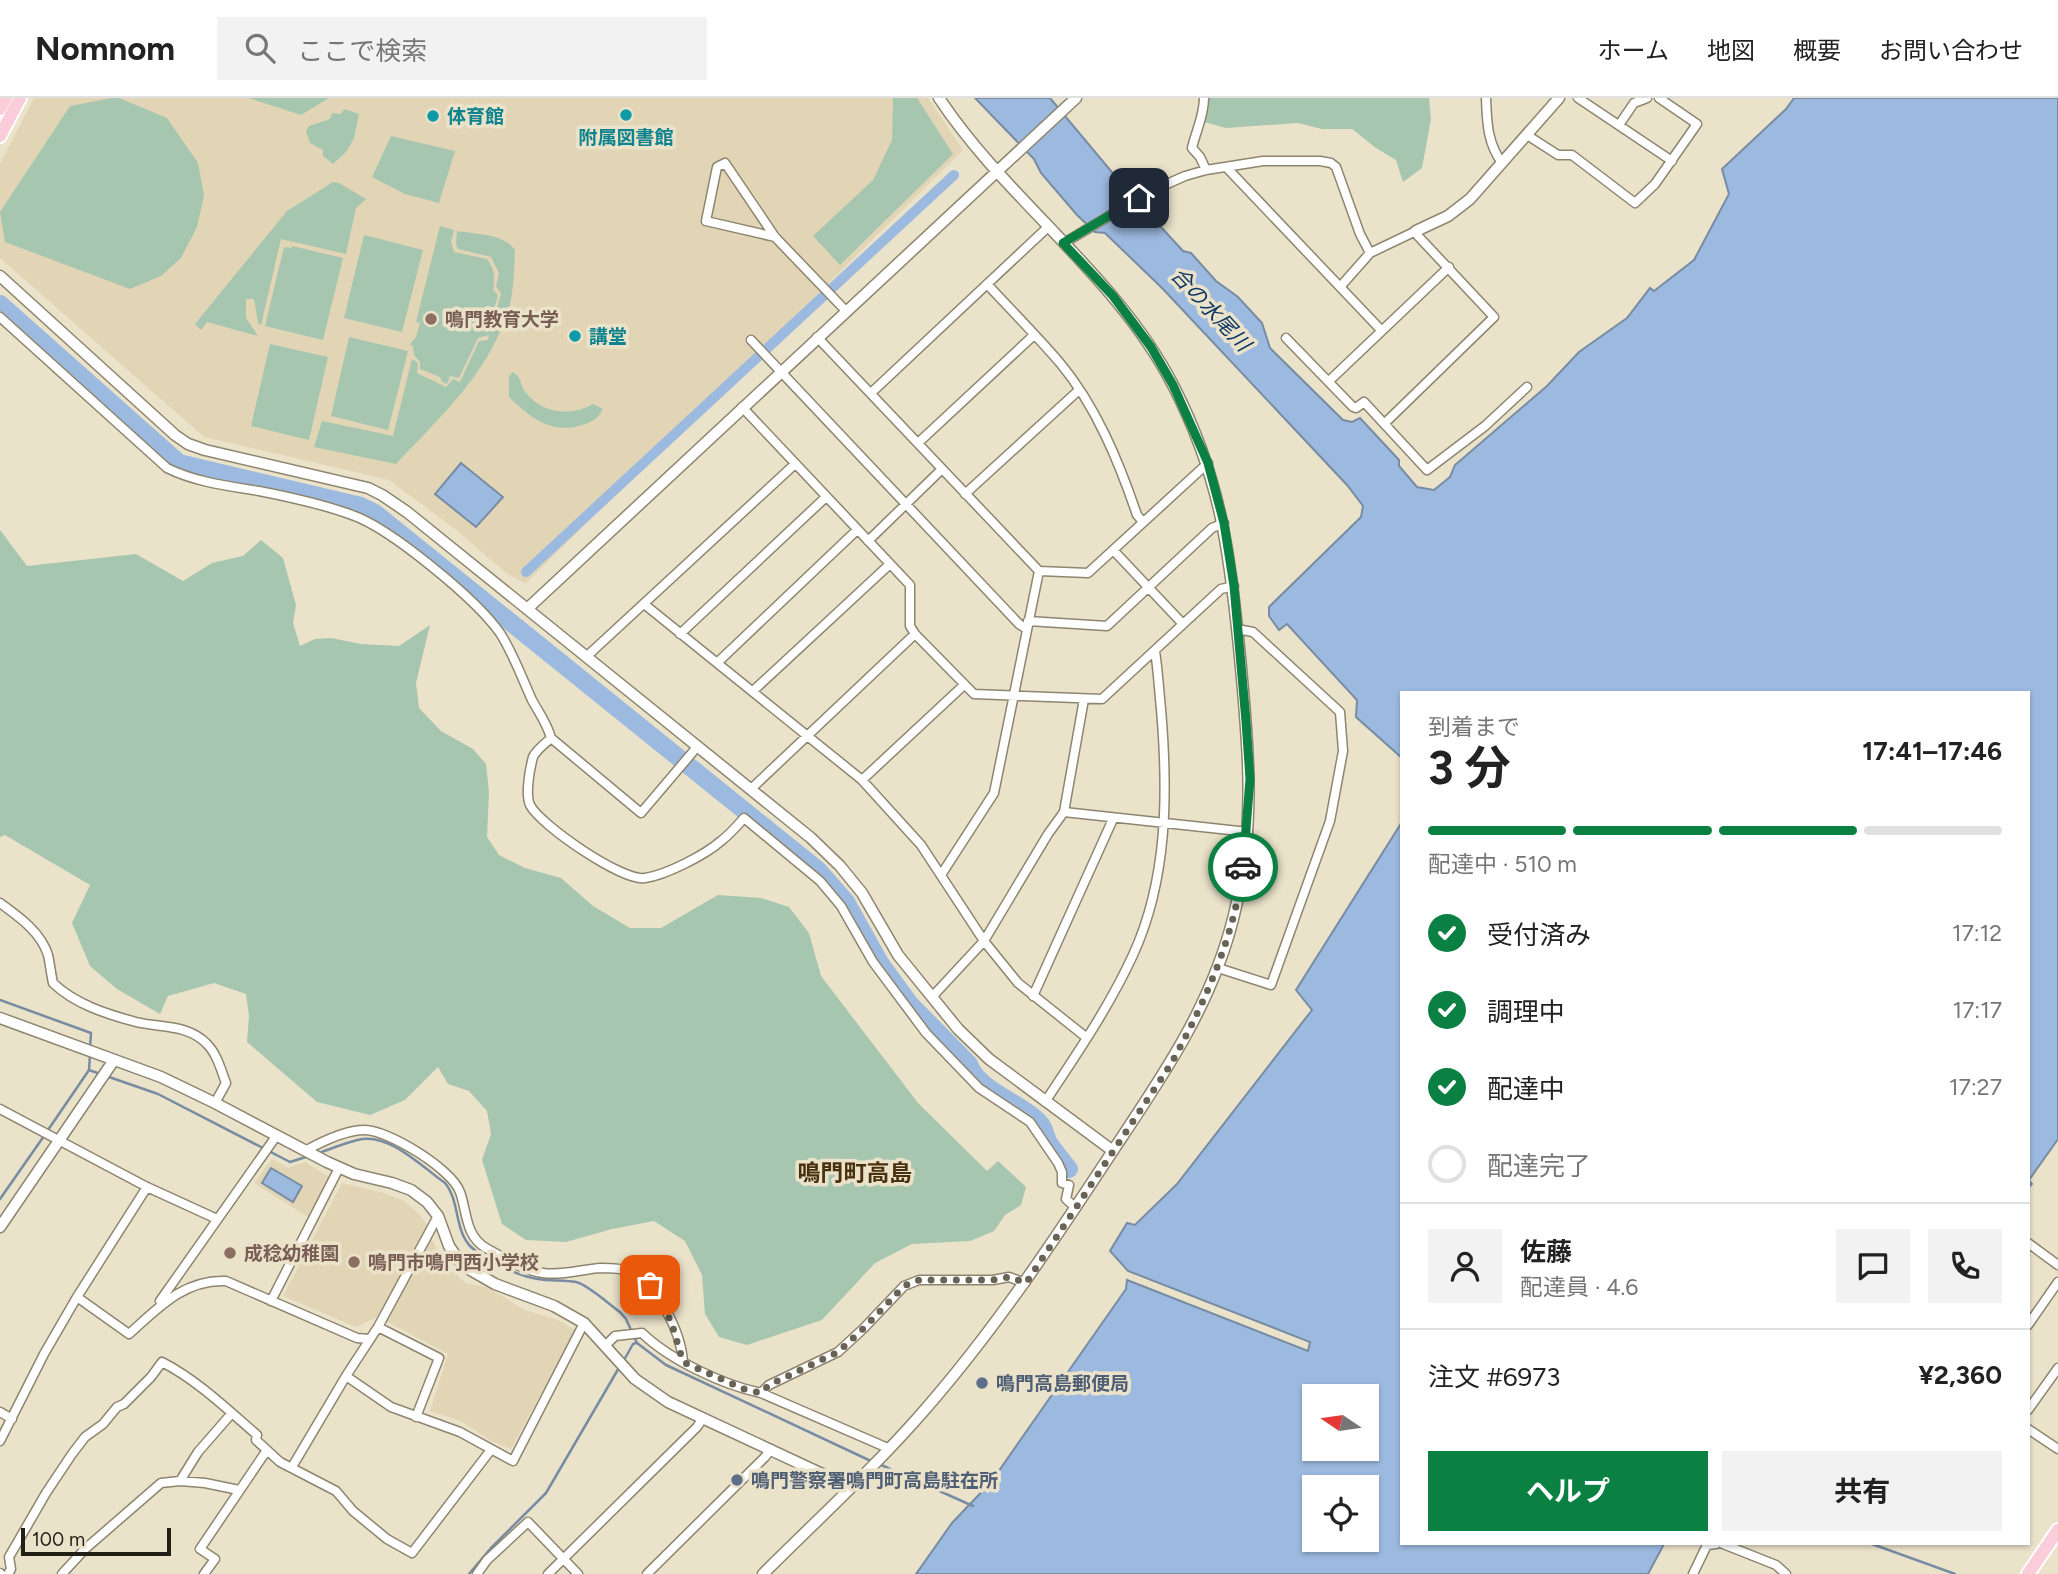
<!DOCTYPE html>
<html lang="ja">
<head>
<meta charset="utf-8">
<style>
	:root { --surface:#fff; --page:#f2f2f2; --text:#222; --muted:#767676; --line:#e0e0e0; --accent:#0b8043 }
	body { margin:0; font-family:Figtree,"Noto Sans JP",sans-serif; background:var(--page); color:var(--text); height:100vh; display:flex; flex-direction:column; font-size:26px; white-space:nowrap }
	* { box-sizing:border-box; margin:0 }
	p { font-size:23px; color:var(--muted) }
	.icon { flex:none; width:38px; height:38px; fill:none; stroke:currentColor; stroke-width:2; stroke-linecap:round; stroke-linejoin:round }
	.map { position:relative; flex:1; overflow:hidden }
	.details { position:absolute; left:1400px; top:593px; width:630px; height:854px; display:flex; flex-direction:column; background:var(--surface); border-radius:0px; box-shadow:0 2px 5px #0004 }
	.details>* { flex:none }
	.needle { width:46px; rotate:283deg }
	.controls { position:absolute; left:1302px; top:1286px; display:grid; gap:14px }
	.controls a { display:grid; place-items:center; width:77px; height:77px; border-radius:0px; background:var(--surface); box-shadow:0 2px 5px #0004; font-size:35px }
	.scale { position:absolute; left:21px; bottom:18px; width:150px; box-sizing:border-box; padding-left:7px; border:4px solid #221f16; border-top:0; font-size:19px; line-height:24px; white-space:nowrap; color:#221f16; -webkit-text-stroke:5px #ebe2ca; paint-order:stroke }
	.pin { position:absolute; display:grid; place-items:center; width:60px; height:60px; color:#fff; margin:-30px; border-radius:14px; box-shadow:0 4px 10px #0006 }
	.courier { position:absolute; display:grid; place-items:center; width:70px; height:70px; margin:-35px; border:5px solid #0b8043; border-radius:50%; background:#fff; color:#222; box-shadow:0 2px 9px #0007 }
	.headline em { font-style:normal; font-weight:700 }
	.headline div { display:flex; flex-direction:column-reverse }
	.headline { display:flex; align-items:center; justify-content:space-between; height:119px; padding:0 28px }
	h1 { font-size:46px; font-weight:700; line-height:52px }
	.bar { display:grid; grid-template-columns:repeat(4,1fr); gap:10px 7px; align-content:center; height:84px; padding:0 28px }
	.bar i { height:9px; border-radius:5px; background:var(--line) }
	.bar .active { background:var(--accent) }
	.bar p { grid-column:span 4 }
	.line { display:flex; align-items:center; gap:18px; padding:0 28px; border-top:2px solid var(--line) }
	.line div { flex:1 }
	.round { display:grid; place-items:center; flex:none; width:74px; height:74px; border-radius:0px; background:var(--page) }
	ol { padding:0 28px; list-style:none }
	li { display:flex; align-items:center; gap:21px; height:77px }
	li p { margin-inline-start:auto }
	li .icon { padding:7px; border-radius:50%; background:var(--accent); color:#fff; stroke-width:4 }
	li:last-child { color:var(--muted) }
	li i { width:38px; height:38px; border:4px solid var(--line); border-radius:50% }
	.action { display:flex; gap:14px; margin-top:auto; padding:14px 28px }
	.action a { flex:1; height:80px; border-radius:0px; background:var(--accent); color:#fff; font-size:28px; font-weight:700; line-height:80px; text-align:center }
	.action a+a { background:var(--page); color:var(--text) }
	header { display:flex; align-items:center; gap:42px; box-sizing:border-box; height:98px; padding:0 35px; background:var(--surface); border-bottom:2px solid var(--line) }
	header strong { font-size:33px }
	nav { display:flex; gap:38px; margin-inline-start:auto; font-size:24px }
	.search { width:490px; height:63px; background:var(--page); display:flex; align-items:center; gap:18px; box-sizing:border-box; padding:0 24px; border-radius:0px; color:var(--muted); font-size:26px }
	.map>svg:first-child { display:block }
	.built { fill:#e1d5b6 }
	.green { fill:#a6c6b0 }
	.water { fill:#9cbadf; stroke:#778ca3; stroke-width:2; fill-rule:evenodd }
	.lines { fill:none; stroke-linecap:round; stroke-linejoin:round }
	.stream { stroke:#778ca3; stroke-width:2.5 }
	.canal { stroke:#9cbadf; stroke-width:10 }
	.river { stroke:#9cbadf; stroke-width:18 }
	.minor-casing { stroke:#8d856f; stroke-width:11 }
	.tertiary-casing { stroke:#8d856f; stroke-width:13 }
	.primary-casing { stroke:#fff; stroke-width:16 }
	.minor { stroke:#fff; stroke-width:8 }
	.tertiary { stroke:#fff; stroke-width:10 }
	.primary { stroke:#fbccda; stroke-width:12 }
	.done { stroke:#686355; stroke-width:7; stroke-dasharray:0 12.6 }
	.route { stroke:#0b8043; stroke-width:9 }
	.culture-dot { fill:#0f9aa8; stroke:#ebe2ca; stroke-width:2.5 }
	.education-dot { fill:#8d6e63; stroke:#ebe2ca; stroke-width:2.5 }
	.service-dot { fill:#5c6f8a; stroke:#ebe2ca; stroke-width:2.5 }
	.labels { text-anchor:middle; dominant-baseline:central; stroke-width:7; stroke-linejoin:round; paint-order:stroke }
	.culture-label { font-size:19px; font-weight:bold; fill:#0d838f; stroke:#ebe2ca; text-anchor:start }
	.education-label { font-size:19px; font-weight:bold; fill:#785e54; stroke:#ebe2ca; text-anchor:start }
	.service-label { font-size:19px; font-weight:bold; fill:#4e5e75; stroke:#ebe2ca; text-anchor:start }
	.water-label { font-size:21px; font-style:italic; fill:#0d3765; stroke:#ebe2ca }
	.quarter-label { font-size:23px; font-weight:bold; fill:#49310e; stroke:#ebe2ca }
</style>
</head>
<body>
<header>
<strong>Nomnom</strong>
<div class="search"><svg class="icon" aria-label="search" viewBox="0 0 24 24"><circle cx="10" cy="10" r="6"/><path d="M15 15l6 6"/></svg>ここで検索</div>
<nav><a>ホーム</a><a>地図</a><a>概要</a><a>お問い合わせ</a></nav>
</header>
<div class="map">
<svg width="2058" height="1476" viewBox="0 0 2058 1476">
	<rect width="100%" height="100%" fill="#ebe2ca"/>
	<path class="built" d="M 34,0 L 928,0 L 963,52 L 525,486 L 505,474 L 455,431 L 389,382 L 204,339 L 0,160 L 0,66 Z
		M 272,1061 L 288,1070 L 305,1064 L 329,1079 L 308,1119 L 254,1085 Z
		M 342,1085 L 384,1095 L 404,1103 L 420,1117 L 428,1129 L 377,1219 L 356,1229 L 283,1198 Z
		M 430,1138 L 448,1170 L 466,1185 L 488,1190 L 525,1212 L 558,1222 L 575,1232 L 511,1351 L 491,1343 L 461,1323 L 430,1313 L 448,1256 L 386,1223 Z"/>
	<path class="green" d="M 112,0 L 119,0 L 167,20 L 198,65 L 204,97 L 197,129 L 181,160 L 161,178 L 130,191 L 5,144 L 0,114 L 70,8 Z
		M 249,0 L 329,0 L 301,17 Z
		M 893,0 L 917,0 L 953,56 L 840,167 L 813,138 L 873,82 L 892,42 Z
		M 1208,0 L 1429,0 L 1431,21 L 1422,70 L 1403,84 L 1396,62 L 1376,50 L 1352,31 L 1322,31 L 1298,25 L 1226,30 L 1204,24 Z
		M 344,11 L 359,16 L 354,40 L 347,53 L 333,66 L 323,58 L 323,52 L 310,45 L 306,33 L 309,28 L 330,21 L 332,15 L 341,16 Z
		M 391,38 L 455,53 L 439,105 L 405,96 L 372,79 Z
		M 333,84 L 339,85 L 366,101 L 356,110 L 346,156 L 281,141 L 261,227 L 258,225 L 254,201 L 246,201 L 246,220 L 258,238 L 207,224 L 201,232 L 195,226 L 287,113 Z
		M 440,128 L 454,132 L 451,144 L 454,154 L 487,161 C 495,172 495,179 493,192 L 498,197 L 490,226 L 490,235 L 501,196 L 496,188 L 499,175 L 491,159 L 458,151 L 456,146 L 457,133 C 476,136 504,136 515,152 C 514,170 514,189 510,206 C 492,272 442,317 396,366 L 314,349 L 322,323 L 393,338 L 412,261 L 418,265 L 417,275 L 446,289 L 453,281 L 460,284 L 479,243 L 488,242 L 489,237 L 478,240 L 459,280 L 450,278 L 447,286 L 442,284 L 440,279 L 420,271 L 420,264 L 414,257 L 413,249 L 410,246 L 416,239 L 420,225 L 416,224 Z
		M 364,137 L 423,152 L 402,234 L 344,220 Z
		M 292,148 L 343,160 L 323,242 L 265,228 L 284,149 L 291,150 Z
		M 349,239 L 408,253 L 388,332 L 331,318 Z
		M 270,246 L 328,259 L 309,342 L 251,328 Z
		M 513,274 C 521,279 520,285 524,292 C 540,316 571,319 593,306 L 603,311 C 598,321 591,324 582,327 C 552,337 529,319 509,299 L 509,278 Z
		M 0,432 L 27,468 L 136,456 L 183,483 L 212,465 L 243,458 L 261,442 L 283,460 L 296,507 L 293,525 L 300,548 L 315,541 L 331,540 L 361,546 L 399,548 L 430,527 L 416,585 L 419,610 L 441,633 L 473,651 L 486,666 L 489,694 L 487,739 L 499,757 L 525,770 L 561,780 L 593,808 L 630,830 L 661,830 L 718,797 L 761,800 L 789,809 L 809,835 L 821,878 L 918,1005 L 987,1073 L 998,1063 L 1026,1089 L 1021,1107 L 1005,1117 L 994,1133 L 970,1143 L 912,1146 L 875,1165 L 822,1222 L 747,1247 L 719,1239 L 705,1216 L 702,1177 L 685,1143 L 654,1123 L 612,1131 L 566,1144 L 526,1142 L 502,1126 L 482,1062 L 491,1036 L 487,1013 L 469,993 L 448,986 L 438,969 L 405,1002 L 370,1017 L 317,1004 L 247,944 L 249,918 L 246,896 L 214,885 L 168,898 L 160,916 L 117,891 L 90,868 L 72,825 L 90,787 L 5,737 L 0,739 Z"/>
	<path class="water" d="M 975,0 L 1050,0 L 1146,115 L 1150,117 L 1183,153 L 1191,155 L 1216,183 L 1238,199 L 1262,225 L 1270,250 L 1343,322 L 1352,324 L 1360,320 L 1399,362 L 1399,368 L 1417,389 L 1434,392 L 1450,379 L 1455,367 L 1547,288 L 1579,254 L 1627,220 L 1650,190 L 1654,193 L 1694,162 L 1729,96 L 1722,71 L 1786,11 L 1794,0 L 2058,0 L 2058,1041 L 2029,1082 L 2032,1086 L 2028,1090 L 2028,595 L 1402,595 L 1402,660 L 1356,619 L 1357,602 L 1287,526 L 1279,532 L 1269,518 L 1269,509 L 1361,419 L 1363,408 L 1347,387 L 1162,190 L 1105,135 L 1095,134 L 1077,117 L 1041,75 L 1034,61 Z
		M 461,365 L 503,399 L 476,429 L 435,396 Z
		M 1402,724 L 1402,1446 L 1664,1446 L 1648,1476 L 916,1476 L 952,1425 L 991,1384 L 1126,1191 L 1127,1182 L 1308,1253 L 1310,1244 L 1128,1173 L 1110,1153 L 1127,1125 L 1135,1127 L 1177,1086 L 1312,912 L 1296,892 ZM 1314,1298 L 1367,1298 L 1367,1351 L 1314,1351 ZM 1314,1390 L 1367,1390 L 1367,1442 L 1314,1442 Z
		M 271,1070 L 302,1088 L 293,1104 L 262,1085 Z"/>
	<g class="lines">
		<path class="stream" d="M 0,902 L 91,935 L 90,950
			M 89,972 L 158,996 L 290,1064 L 309,1058
			M 48,1032 L 89,972 L 90,957
			M 319,1055 C 333,1050 347,1044 362,1041 C 392,1037 422,1069 445,1085 C 460,1103 454,1132 471,1149 C 486,1163 518,1178 538,1181 C 551,1183 564,1182 576,1184 C 587,1186 610,1207 620,1214 L 626,1221 L 637,1245 L 666,1267 L 873,1364
			M 0,1101 L 44,1038
			M 624,1262 L 633,1246 L 636,1245
			M 879,1366 L 973,1408
			M 1872,1446 L 1955,1476
			M 469,1476 L 491,1450 L 546,1395 L 620,1268"/>
		<path class="canal" d="M 526,474 L 954,77"/>
		<path class="river" d="M 0,206 L 179,365 L 361,408 L 375,415 L 818,772 L 846,804 L 880,865 L 910,906 L 969,966 C 977,992 1021,1004 1040,1025 C 1045,1030 1045,1038 1049,1045 C 1055,1054 1062,1062 1069,1071"/>
		<g class="minor-casing">
			<path id="minor" d="M 1204,0 C 1204,18 1196,33 1192,50 L 1200,59 L 1206,72
				M 1486,0 C 1487,24 1487,44 1502,65
				M 1578,0 L 1672,63
				M 1619,27 L 1634,5 L 1647,0
				M 1527,37 L 1558,57 L 1572,57 L 1635,105 L 1655,86 L 1697,26 L 1659,0
				M 1227,70 L 1381,232
				M 775,139 L 706,123 L 717,69 L 725,65 L 775,139 L 846,213
				M 1064,145 L 1149,94 L 1185,78 L 1206,72 L 1263,63 L 1320,63 L 1331,65 L 1336,69 L 1360,136 L 1370,155
				M 987,186 C 1011,212 1037,238 1060,265 C 1096,308 1119,364 1137,417 L 1143,424
				M 1340,189 L 1370,155 L 1416,133 L 1418,138 L 1494,219 L 1385,325
				M 0,219 L 167,370 C 195,384 228,388 259,393 C 290,399 322,406 352,417 C 390,430 476,501 500,535 C 513,555 522,580 532,602 C 539,615 547,625 551,640 L 641,715 L 697,649
				M 817,239 L 1039,473 L 1088,475 L 1208,365
				M 1286,240 L 1353,309 L 1356,310 L 1364,304 L 1427,372 L 1485,328 L 1527,289
				M 751,242 L 1019,526 L 1027,531
				M 1329,283 L 1449,169
				M 871,295 L 1048,129
				M 742,309 L 910,487 L 910,528 L 915,536 L 974,596 L 1102,601 L 1221,491 L 1234,488
				M 918,345 L 1034,237
				M 965,396 L 1079,292
				M 868,443 L 942,371
				M 1114,453 L 1182,525
				M 644,506 L 862,682 L 921,747 L 984,843 L 1018,885 L 1087,940
				M 1028,523 L 1107,528 L 1212,430 L 1224,425
				M 680,536 L 826,399
				M 586,559 L 795,366
				M 717,565 L 857,432
				M 753,593 L 890,466
				M 551,640 C 546,645 536,652 533,659 C 530,670 525,696 530,707 C 540,727 623,784 645,780 C 666,777 705,757 721,743 C 729,737 737,728 744,720 L 820,783 L 841,808 L 873,864 L 926,935 L 979,990 L 1030,1024 L 1058,1065 L 1062,1074 L 1062,1085 L 1069,1087 L 1066,1101 L 1076,1110
				M 862,682 L 964,587
				M 751,691 L 915,536
				M 1064,714 L 1248,734
				M 941,777 L 994,695 L 1039,473
				M 0,805 C 18,818 41,834 48,857 C 50,866 51,876 53,885 C 75,906 106,916 136,924 C 160,930 188,926 207,946 C 217,956 221,972 226,985 L 215,1005
				M 1218,870 L 1271,887 L 1330,723 L 1343,653 L 1340,614 L 1253,534 L 1237,531
				M 1033,898 L 1113,721
				M 932,899 L 984,843 L 1048,736 L 1064,714 L 1084,601
				M 1045,1004 C 1077,956 1109,909 1133,857 C 1168,781 1168,694 1161,611 C 1159,592 1158,572 1155,553
				M 0,1011 L 147,1089 L 217,1121
				M 305,1053 C 321,1044 346,1032 365,1032 C 388,1032 452,1071 460,1094 C 467,1113 465,1138 486,1150 C 504,1160 522,1172 543,1175 C 563,1178 582,1171 601,1170 C 608,1170 621,1170 627,1173 C 657,1184 681,1234 683,1264
				M 2028,1145 L 2058,1167
				M 77,1199 L 129,1236 C 158,1210 184,1181 226,1183 L 357,1240 L 369,1241
				M 160,1203 L 277,1037
				M 271,1203 L 339,1070
				M 2028,1227 L 2058,1184
				M 378,1229 L 439,1260 L 416,1319
				M 606,1247 L 615,1238 L 642,1235 C 670,1262 723,1287 761,1295 L 890,1351
				M 346,1278 L 391,1309 L 460,1334 L 513,1363 L 584,1225
				M 761,1295 L 769,1287 L 838,1254 L 863,1231 L 904,1188 L 919,1182 L 993,1182 L 1009,1179 L 1025,1185
				M 2028,1312 L 2058,1270
				M 0,1314 L 12,1321
				M 2028,1331 L 2058,1351
				M 0,1343 L 44,1256 L 77,1199 L 147,1089
				M 292,1369 L 346,1278 L 378,1229 L 438,1118
				M 180,1383 L 198,1354 L 232,1315
				M 1723,1446 L 1776,1467 L 1786,1476
				M 0,1475 L 1,1476
				M 8,1476 L 11,1471 L 9,1459 L 46,1395 L 72,1356 L 85,1339 L 103,1326 L 117,1309 L 124,1306 L 151,1279 L 162,1264 C 197,1282 227,1311 257,1337 L 256,1342 L 280,1364 L 336,1393 L 353,1413 L 387,1441 L 412,1455 L 490,1353
				M 62,1476 L 85,1451 L 161,1385 L 180,1383 L 205,1385 L 239,1392
				M 204,1476 L 215,1461 L 200,1451 L 267,1352
				M 477,1476 L 487,1462 L 528,1424 L 578,1476
				M 548,1476 L 697,1329 L 703,1320
				M 647,1476 L 765,1359 L 771,1351
				M 1693,1476 L 1707,1447 L 1716,1446"/>
		</g>
		<g class="tertiary-casing">
			<path id="tertiary" d="M 1416,133 L 1448,118 L 1470,101 L 1559,0
				M 0,178 L 175,337 L 188,346 L 205,352 L 368,390 L 382,397 L 407,414 L 811,740 L 840,768 L 862,795 L 898,857 L 958,931 L 989,961 L 1113,1053
				M 527,511 L 1076,0
				M 0,920 L 161,979 L 215,1005 L 327,1064 L 354,1076 L 392,1085 L 411,1092 L 427,1104 L 438,1118 L 449,1148 L 462,1167 L 495,1186 L 554,1208 L 584,1225 L 635,1281 L 668,1304 L 850,1389
				M 0,1129 L 114,962
				M 763,1476 C 816,1423 872,1372 922,1315 C 995,1232 1055,1141 1116,1048 C 1165,975 1213,904 1234,817 C 1257,724 1248,643 1239,549 C 1229,450 1220,379 1174,289 C 1117,177 1008,104 939,0"/>
		</g>
		<g class="primary-casing">
			<path id="primary" d="M 0,11 L 6,0
				M 0,38 L 20,0
				M 2028,1476 L 2058,1432"/>
		</g>
		<use href="#minor" class="minor"/>
		<use href="#tertiary" class="tertiary"/>
		<use href="#primary" class="primary"/>
	</g>
	<g class="lines">
		<path class="done" d="M 650,1187 L 671,1223 L 683,1264 L 744,1291 L 761,1295 L 769,1287 L 838,1254 L 863,1231 L 904,1188 L 919,1182 L 993,1182 L 1009,1179 L 1026,1185 L 1171,966 C 1205,904 1234,840 1243,769"/>
		<path class="route" d="M 1139,100 L 1063,145 L 1113,198 L 1151,249 L 1173,287 L 1208,365 L 1224,425 L 1234,488 L 1246,623 L 1250,681 L 1243,769"/>
	</g>
	<g class="culture-dot">
		<circle cx="626" cy="17" r="7"/>
		<circle cx="433" cy="18" r="7"/>
		<circle cx="575" cy="238" r="7"/>
	</g>
	<g class="education-dot">
		<circle cx="431" cy="221" r="7"/>
		<circle cx="230" cy="1155" r="7"/>
		<circle cx="354" cy="1164" r="7"/>
	</g>
	<g class="service-dot">
		<circle cx="982" cy="1285" r="7"/>
		<circle cx="737" cy="1382" r="7"/>
	</g>
	<g class="labels">
		<g class="culture-label">
			<text x="447" y="18">体育館</text>
			<text x="626" y="39" text-anchor="middle">附属図書館</text>
			<text x="589" y="238">講堂</text>
		</g>
		<g class="education-label">
			<text x="445" y="221">鳴門教育大学</text>
			<text x="244" y="1155">成稔幼稚園</text>
			<text x="368" y="1164">鳴門市鳴門西小学校</text>
		</g>
		<g class="service-label">
			<text x="996" y="1285">鳴門高島郵便局</text>
			<text x="751" y="1382">鳴門警察署鳴門町高島駐在所</text>
		</g>
		<g class="water-label">
			<text transform="translate(1211 211) rotate(47)">合の水尾川</text>
		</g>
		<g class="quarter-label">
			<text x="855" y="1075">鳴門町高島</text>
		</g>
	</g>
</svg>
<div class="controls">
<a><svg class="needle" viewBox="-14 -14 28 28"><path d="M0-13l5 13h-10z" fill="#e53935"/><path d="M0 13l5-13h-10z" fill="#767676"/></svg></a>
<a><svg class="icon" aria-label="locate" viewBox="0 0 24 24"><circle cx="12" cy="12" r="6"/><path d="M12 2v4M12 18v4M2 12h4M18 12h4"/></svg></a>
</div>
<div class="scale">100 m</div>
<div class="pin" style="left:650px;top:1187px;background:#ea580c"><svg class="icon" aria-label="bag" viewBox="0 0 24 24"><path d="M5 8h14l-1 12H6zM9 8a3 3 0 0 1 6 0"/></svg></div>
<div class="pin" style="left:1139px;top:100px;background:#1f2937"><svg class="icon" aria-label="home" viewBox="0 0 24 24"><path d="M3 11l9-7 9 7M6 9v11h12V9"/></svg></div>
<div class="courier" style="left:1243px;top:769px"><svg class="icon" aria-label="car" viewBox="0 0 24 24"><path d="M5 17H2v-5l4-1 3-4h7l3 4 3 1v5h-3M9 17h6M6 11h13"/><circle cx="7" cy="17" r="2"/><circle cx="17" cy="17" r="2"/></svg></div>
<section class="details">
<div class="headline"><div><h1>3 分</h1><p>到着まで</p></div><em>17:41–17:46</em></div>
<div class="bar"><i class="active"></i><i class="active"></i><i class="active"></i><i></i><p>配達中 · 510 m</p></div>
<ol>
<li><svg class="icon" aria-label="check" viewBox="0 0 24 24"><path d="M5 12l5 5 9-10"/></svg>受付済み<p>17:12</p></li>
<li><svg class="icon" aria-label="check" viewBox="0 0 24 24"><path d="M5 12l5 5 9-10"/></svg>調理中<p>17:17</p></li>
<li><svg class="icon" aria-label="check" viewBox="0 0 24 24"><path d="M5 12l5 5 9-10"/></svg>配達中<p>17:27</p></li>
<li><i></i>配達完了</li>
</ol>
<div class="line" style="height:126px"><a class="round"><svg class="icon" aria-label="person" viewBox="0 0 24 24"><circle cx="12" cy="8" r="4"/><path d="M4 21q1-7 8-7t8 7"/></svg></a><div><b>佐藤</b><p>配達員 · 4.6</p></div><a class="round"><svg class="icon" aria-label="chat" viewBox="0 0 24 24"><path d="M4 5h16v11H9l-5 4z"/></svg></a><a class="round"><svg class="icon" aria-label="phone" viewBox="0 0 24 24"><path d="M5 4h4l2 5-3 2q2 4 5 5l2-3 5 2v4C11 20 4 13 5 4z"/></svg></a></div>
<div class="line" style="height:91px"><div>注文 #6973</div><b>¥2,360</b></div>
<div class="action"><a>ヘルプ</a><a>共有</a></div>
</section>
</div>
</body>
</html>
